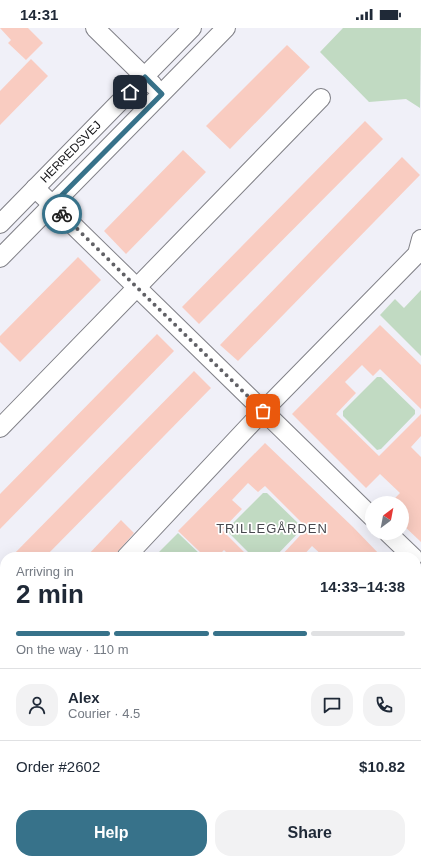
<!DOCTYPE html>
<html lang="en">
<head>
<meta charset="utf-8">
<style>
	:root { --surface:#fff; --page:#f2f2f3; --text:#1f2937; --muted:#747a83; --line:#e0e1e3; --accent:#37728a }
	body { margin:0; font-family:Helvetica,sans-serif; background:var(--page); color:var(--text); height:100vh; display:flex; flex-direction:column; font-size:15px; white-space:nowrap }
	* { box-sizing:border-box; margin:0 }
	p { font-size:13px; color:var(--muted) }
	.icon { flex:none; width:22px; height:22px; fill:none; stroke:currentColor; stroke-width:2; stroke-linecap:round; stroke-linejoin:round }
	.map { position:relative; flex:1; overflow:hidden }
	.drawer { position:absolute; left:0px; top:524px; width:421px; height:312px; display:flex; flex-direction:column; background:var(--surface); border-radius:16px 16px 0 0; box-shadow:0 4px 16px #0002 }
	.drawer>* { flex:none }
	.needle { width:26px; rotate:32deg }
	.controls { position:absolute; left:365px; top:468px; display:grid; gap:8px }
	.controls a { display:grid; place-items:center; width:44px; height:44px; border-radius:50%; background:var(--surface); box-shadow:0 4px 16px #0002; font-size:20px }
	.pin { position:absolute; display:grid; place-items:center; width:34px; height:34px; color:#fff; margin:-17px; border-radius:8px; box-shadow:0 2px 6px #0006 }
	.courier { position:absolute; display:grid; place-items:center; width:40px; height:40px; margin:-20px; border:3px solid #37728a; border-radius:50%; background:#fff; color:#222; box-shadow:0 1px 5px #0007 }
	.summary em { font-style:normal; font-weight:800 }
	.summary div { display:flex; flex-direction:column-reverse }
	.summary { display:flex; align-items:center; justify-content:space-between; height:68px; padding:0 16px }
	h1 { font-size:26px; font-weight:800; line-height:30px }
	.bar { display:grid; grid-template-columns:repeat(4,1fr); gap:6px 4px; align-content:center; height:48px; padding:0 16px }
	.bar i { height:5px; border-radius:3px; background:var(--line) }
	.bar .current { background:var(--accent) }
	.bar p { grid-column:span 4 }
	.line { display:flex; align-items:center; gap:10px; padding:0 16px; border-top:1px solid var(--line) }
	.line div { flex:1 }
	.round { display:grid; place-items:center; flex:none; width:42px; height:42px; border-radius:16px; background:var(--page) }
	.button { display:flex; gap:8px; margin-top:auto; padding:8px 16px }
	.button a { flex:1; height:46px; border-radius:16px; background:var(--accent); color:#fff; font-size:16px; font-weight:800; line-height:46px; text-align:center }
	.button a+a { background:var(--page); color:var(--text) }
	.status { display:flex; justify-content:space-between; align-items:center; height:28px; padding:0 20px; background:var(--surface); direction:ltr }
	.status svg { height:11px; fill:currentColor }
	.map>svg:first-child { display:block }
	.green { fill:#c1dac2 }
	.building { fill:#f9ccc1 }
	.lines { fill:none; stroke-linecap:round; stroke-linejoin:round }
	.minor-casing { stroke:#808087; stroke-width:20 }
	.minor { stroke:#fff; stroke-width:18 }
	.done { stroke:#616166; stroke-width:4; stroke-dasharray:0 7.2 }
	.route { stroke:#37728a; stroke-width:5 }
	.labels { text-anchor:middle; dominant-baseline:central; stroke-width:3.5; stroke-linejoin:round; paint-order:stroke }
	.street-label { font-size:12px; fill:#141417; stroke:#fff }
	.neighbourhood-label { font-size:13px; letter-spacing:1px; fill:#47484e; stroke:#fff }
</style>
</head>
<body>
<div class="status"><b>14:31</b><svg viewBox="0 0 49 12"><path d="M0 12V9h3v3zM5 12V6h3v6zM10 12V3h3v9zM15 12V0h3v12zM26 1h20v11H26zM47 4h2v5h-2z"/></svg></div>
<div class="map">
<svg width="421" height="836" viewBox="0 0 421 836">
	<rect width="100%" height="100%" fill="#f0f0f8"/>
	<path class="green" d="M 343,0 L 421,0 L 420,80 L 406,71 L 369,74 L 320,24 Z
		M 421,262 L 421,328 L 380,287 L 395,271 L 404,280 Z
		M 377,349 L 381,349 L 415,382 L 415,386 L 381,421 L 377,422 L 343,388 L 343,383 Z
		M 263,465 L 267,465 L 301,498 L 301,502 L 275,529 L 253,529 L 229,505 L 229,499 Z
		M 178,505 L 203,529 L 154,529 Z
		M 0,724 L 5,729 L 5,831 L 30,831 L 25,836 L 0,836 Z
		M 46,831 L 116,831 L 121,836 L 41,836 Z
		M 367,831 L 405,831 L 400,836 L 372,836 Z"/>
	<path class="building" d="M 0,0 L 28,0 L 43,15 L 26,32 L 8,15 L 11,12 Z
		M 287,17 L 310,39 L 230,121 L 206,98 Z
		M 31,31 L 48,48 L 0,97 L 0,63 Z
		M 365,93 L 383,111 L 199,296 L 182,279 Z
		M 183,122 L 206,144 L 126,226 L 104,203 Z
		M 402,129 L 420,147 L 238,333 L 220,317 Z
		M 78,229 L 101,252 L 20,334 L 0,314 L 0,308 Z
		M 380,297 L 421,337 L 421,381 L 380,341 L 373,348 L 362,337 L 345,354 L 356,365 L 336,386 L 379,428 L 421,386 L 421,408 L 411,419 L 421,429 L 421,514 L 402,496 L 402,475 L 390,475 L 400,465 L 380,446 L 366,460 L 292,386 Z
		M 157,306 L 174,323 L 0,501 L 0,466 Z
		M 194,343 L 211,360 L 116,457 L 45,529 L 11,529 Z
		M 265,415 L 353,499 L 382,529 L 324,529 L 312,518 L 302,529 L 280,529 L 307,500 L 265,458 L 258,464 L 248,455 L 232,472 L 242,481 L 222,502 L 249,529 L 231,529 L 224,522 L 217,529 L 195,529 L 200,524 L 178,503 Z
		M 121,492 L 134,505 L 113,529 L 86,529 Z"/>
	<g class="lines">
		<g class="minor-casing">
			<g id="minor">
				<path d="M 95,0 L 153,57"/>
				<path d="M 35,160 L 372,489"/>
				<path id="s1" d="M 0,196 L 192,0"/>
				<path d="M 0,230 L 226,0"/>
				<path d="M 0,400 L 321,70"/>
				<path d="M 388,505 L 413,529"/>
				<path d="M 126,529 L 263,383 L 417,226 L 421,211"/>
				<path d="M 0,651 L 5,646"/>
				<path d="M 416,659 L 421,654"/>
				<path d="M 241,836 L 245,831"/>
			</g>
		</g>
		<use href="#minor" class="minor"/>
	</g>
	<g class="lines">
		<path class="done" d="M 62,186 L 263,383"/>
		<path class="route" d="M 62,186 L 52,177 L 162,66 L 145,49 L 130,64"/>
	</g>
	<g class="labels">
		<g class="street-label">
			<text stroke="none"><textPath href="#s1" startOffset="101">HERREDSVEJ</textPath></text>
		</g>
		<g class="neighbourhood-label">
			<text x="272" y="500">TRILLEGÅRDEN</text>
		</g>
	</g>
</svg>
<div class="controls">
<a><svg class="needle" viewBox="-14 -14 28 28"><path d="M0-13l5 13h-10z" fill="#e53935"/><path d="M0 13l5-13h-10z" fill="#747a83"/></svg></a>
</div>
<div class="pin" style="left:263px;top:383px;background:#ea580c"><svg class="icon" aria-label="bag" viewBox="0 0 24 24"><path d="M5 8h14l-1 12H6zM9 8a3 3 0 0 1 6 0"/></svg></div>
<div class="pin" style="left:130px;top:64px;background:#1f2937"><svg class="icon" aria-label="home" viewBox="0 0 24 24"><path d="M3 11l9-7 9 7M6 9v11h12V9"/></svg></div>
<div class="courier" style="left:62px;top:186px"><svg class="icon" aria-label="bike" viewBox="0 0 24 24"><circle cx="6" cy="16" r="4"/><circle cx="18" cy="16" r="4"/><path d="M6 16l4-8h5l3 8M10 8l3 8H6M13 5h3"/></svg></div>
<section class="drawer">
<div class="summary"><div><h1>2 min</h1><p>Arriving in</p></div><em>14:33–14:38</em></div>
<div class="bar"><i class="current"></i><i class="current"></i><i class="current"></i><i></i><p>On the way · 110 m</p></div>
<div class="line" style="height:72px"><a class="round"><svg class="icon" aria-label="person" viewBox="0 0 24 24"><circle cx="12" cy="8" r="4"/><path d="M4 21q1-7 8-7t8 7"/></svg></a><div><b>Alex</b><p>Courier · 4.5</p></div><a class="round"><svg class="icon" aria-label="chat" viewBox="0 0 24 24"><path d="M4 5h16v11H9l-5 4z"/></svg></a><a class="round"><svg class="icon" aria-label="phone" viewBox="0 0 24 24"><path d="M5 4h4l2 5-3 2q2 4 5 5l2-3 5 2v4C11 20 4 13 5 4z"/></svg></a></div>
<div class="line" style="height:52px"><div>Order #2602</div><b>$10.82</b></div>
<div class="button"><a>Help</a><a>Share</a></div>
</section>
</div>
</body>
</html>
